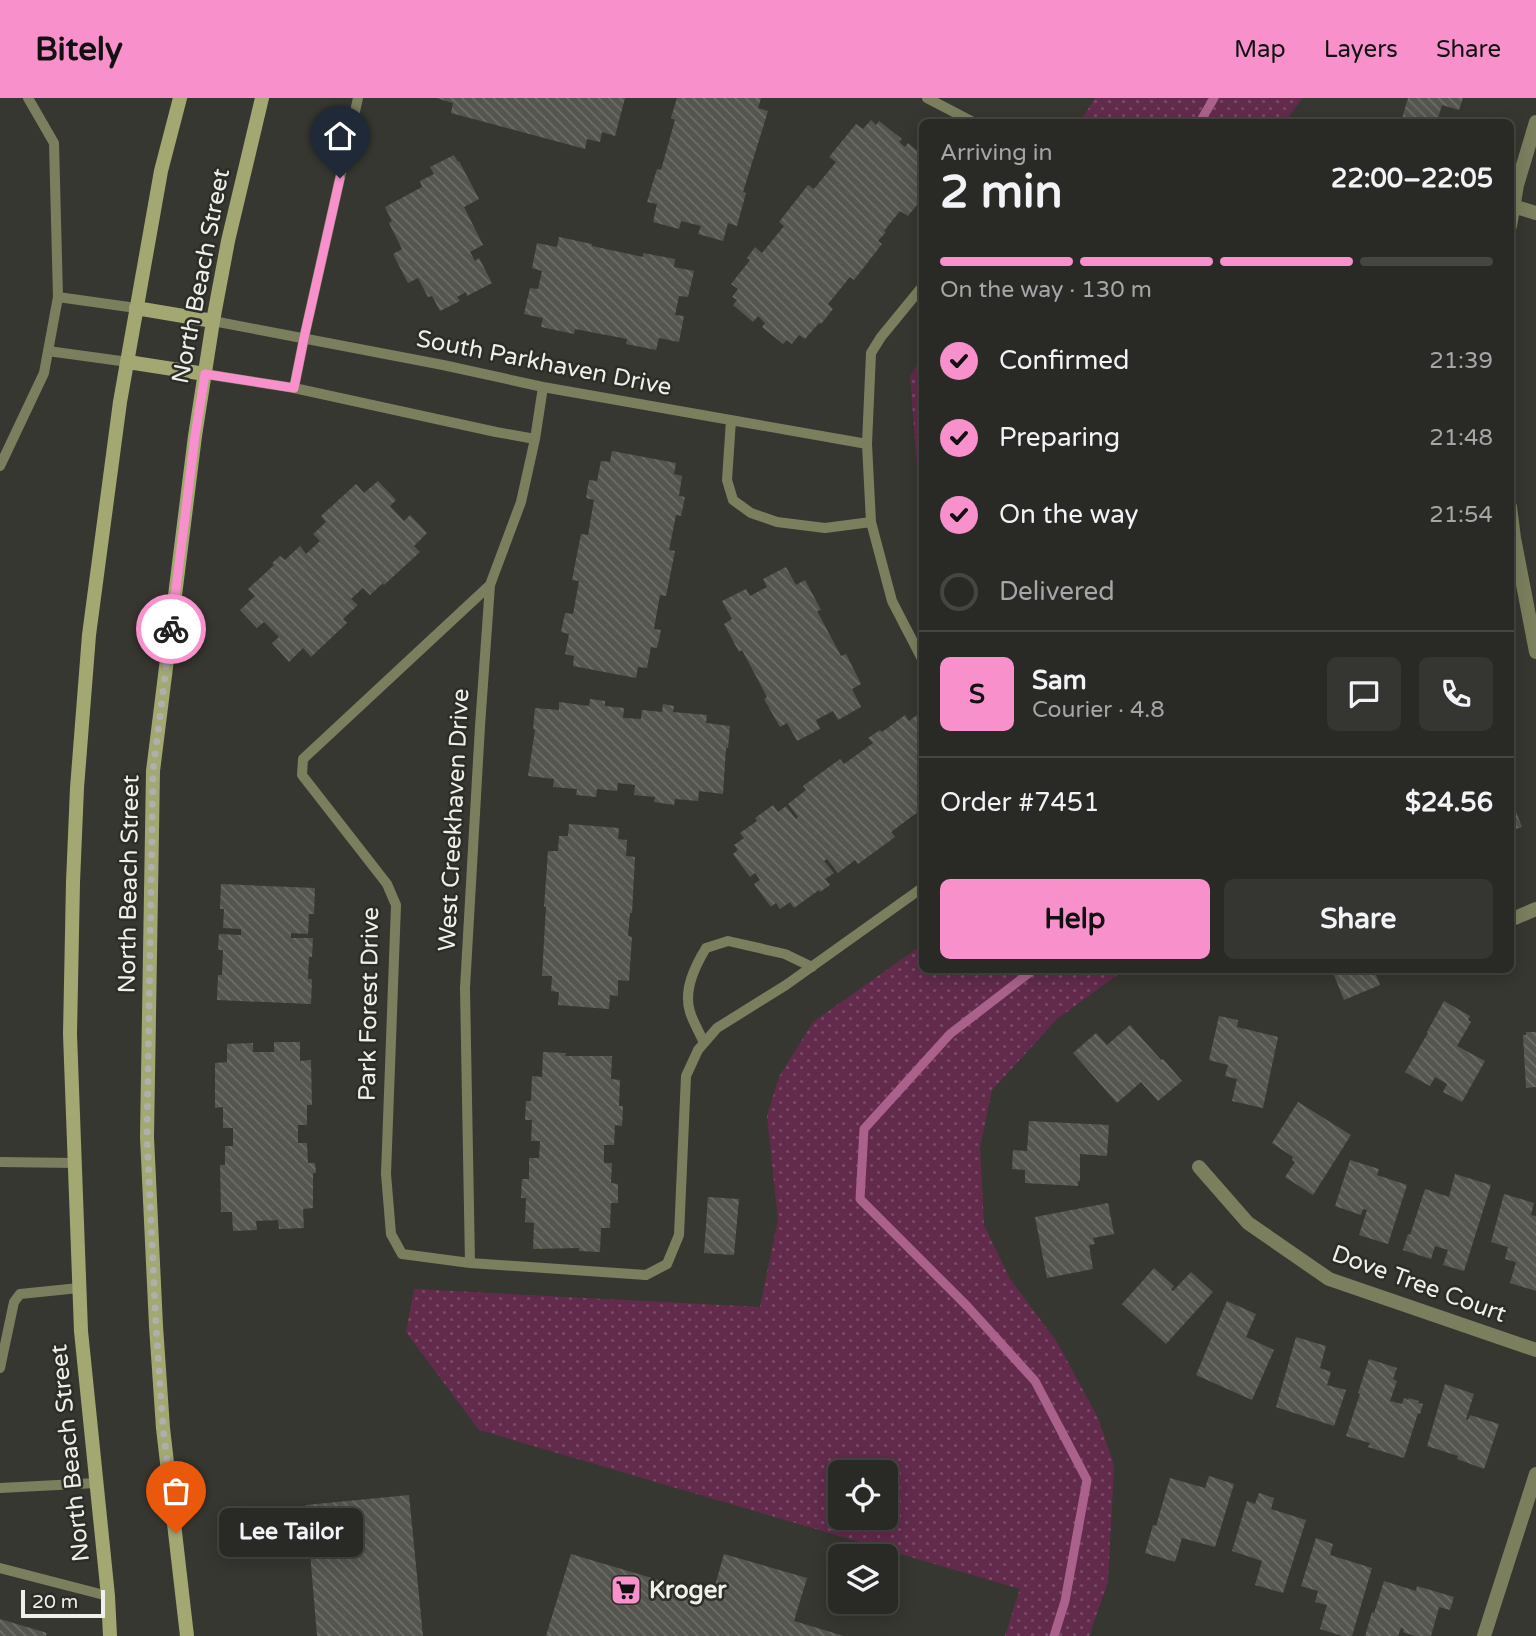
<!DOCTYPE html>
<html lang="en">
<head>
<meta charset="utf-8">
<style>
	:root { --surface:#292925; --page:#353532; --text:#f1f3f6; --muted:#a5a6a7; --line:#454542; --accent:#f890cc }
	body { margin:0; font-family:"Varela Round",sans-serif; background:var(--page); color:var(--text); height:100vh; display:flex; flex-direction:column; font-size:26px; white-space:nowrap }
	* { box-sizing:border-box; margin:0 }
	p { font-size:23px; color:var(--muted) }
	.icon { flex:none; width:38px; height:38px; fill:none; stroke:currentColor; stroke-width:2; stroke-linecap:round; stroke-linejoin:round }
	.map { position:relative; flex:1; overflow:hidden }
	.panel { position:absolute; left:919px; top:21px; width:595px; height:854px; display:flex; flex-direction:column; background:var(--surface); border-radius:10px; box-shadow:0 4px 18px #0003,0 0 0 2px var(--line) }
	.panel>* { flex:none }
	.buttons { position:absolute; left:828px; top:1362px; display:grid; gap:14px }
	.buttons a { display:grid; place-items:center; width:70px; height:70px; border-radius:10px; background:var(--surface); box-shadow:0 4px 18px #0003,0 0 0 2px var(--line); font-size:35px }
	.scale { position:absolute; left:21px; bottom:18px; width:84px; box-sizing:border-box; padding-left:7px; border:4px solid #eff0ec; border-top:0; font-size:19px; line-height:24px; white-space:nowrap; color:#eff0ec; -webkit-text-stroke:5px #2d2d27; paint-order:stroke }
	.pin { position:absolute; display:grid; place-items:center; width:60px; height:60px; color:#fff; margin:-72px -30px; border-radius:50% 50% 50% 0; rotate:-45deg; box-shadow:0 0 7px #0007 }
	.pin .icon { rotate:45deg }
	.courier { position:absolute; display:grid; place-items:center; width:70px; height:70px; margin:-35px; border:5px solid #f890cc; border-radius:50%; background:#fff; color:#222; box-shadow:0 2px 9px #0007 }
	.bubble { position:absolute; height:49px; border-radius:10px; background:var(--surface); box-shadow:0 4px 18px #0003,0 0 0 2px var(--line); font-size:23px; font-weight:700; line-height:49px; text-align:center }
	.headline em { font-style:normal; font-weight:700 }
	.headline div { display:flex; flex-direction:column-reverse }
	.headline { display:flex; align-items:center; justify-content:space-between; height:119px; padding:0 21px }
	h1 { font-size:46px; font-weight:700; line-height:52px }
	.bar { display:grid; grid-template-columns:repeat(4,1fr); gap:10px 7px; align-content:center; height:84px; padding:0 21px }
	.bar i { height:9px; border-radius:5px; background:var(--line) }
	.bar .current { background:var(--accent) }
	.bar p { grid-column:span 4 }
	.line { display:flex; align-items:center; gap:18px; padding:0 21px; border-top:2px solid var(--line) }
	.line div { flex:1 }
	.round { display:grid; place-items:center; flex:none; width:74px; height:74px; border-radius:10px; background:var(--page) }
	ol { padding:0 21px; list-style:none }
	li { display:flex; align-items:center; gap:21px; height:77px }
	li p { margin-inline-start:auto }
	li .icon { padding:7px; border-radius:50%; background:var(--accent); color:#111; stroke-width:4 }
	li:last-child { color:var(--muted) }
	li i { width:38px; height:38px; border:4px solid var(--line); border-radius:50% }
	.button { display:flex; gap:14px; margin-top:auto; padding:14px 21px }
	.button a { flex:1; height:80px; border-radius:10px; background:var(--accent); color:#111; font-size:28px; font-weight:700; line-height:80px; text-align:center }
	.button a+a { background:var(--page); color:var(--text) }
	header { display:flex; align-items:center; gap:42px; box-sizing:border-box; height:98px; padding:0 35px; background:var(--accent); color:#111 }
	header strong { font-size:33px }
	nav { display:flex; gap:38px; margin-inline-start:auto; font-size:24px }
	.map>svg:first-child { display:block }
	.grass { fill:url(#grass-dots); fill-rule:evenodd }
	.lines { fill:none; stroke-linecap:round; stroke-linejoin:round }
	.stream { stroke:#aa628c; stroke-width:9 }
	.building { fill:url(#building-back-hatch) }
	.service { stroke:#7c7f5e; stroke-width:10 }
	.minor { stroke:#7c7f5e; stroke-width:14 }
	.secondary { stroke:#a3a873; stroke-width:14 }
	.done { stroke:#afafab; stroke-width:7; stroke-dasharray:0 12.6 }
	.route { stroke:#f890cc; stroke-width:9 }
	.labels { text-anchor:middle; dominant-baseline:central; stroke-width:5; stroke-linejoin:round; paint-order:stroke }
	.street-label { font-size:24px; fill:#eff0ec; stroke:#2d2d27 }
	.poi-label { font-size:24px; font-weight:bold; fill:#eff0ec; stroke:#2d2d27; text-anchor:start }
</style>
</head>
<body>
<header>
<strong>Bitely</strong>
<nav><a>Map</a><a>Layers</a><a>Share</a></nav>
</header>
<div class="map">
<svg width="1536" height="1538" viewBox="0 0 1536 1538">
	<defs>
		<pattern id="grass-dots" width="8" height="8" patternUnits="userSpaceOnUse" patternTransform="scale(1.75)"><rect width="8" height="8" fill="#622b4c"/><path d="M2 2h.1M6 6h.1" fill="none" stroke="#794a66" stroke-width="1.8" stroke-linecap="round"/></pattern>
		<pattern id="building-back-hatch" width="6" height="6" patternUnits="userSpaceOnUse" patternTransform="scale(1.75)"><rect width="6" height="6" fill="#54554e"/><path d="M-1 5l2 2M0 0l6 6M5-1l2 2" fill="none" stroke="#6d6e68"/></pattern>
	</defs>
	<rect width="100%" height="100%" fill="#373731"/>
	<path class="grass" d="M 1095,0 L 1302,0 L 1285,24 L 1080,24 Z
		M 922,260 L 922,437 L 910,278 Z
		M 922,847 L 922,872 L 1124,872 L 1057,921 L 992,992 L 980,1049 L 984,1127 L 1010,1181 L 1057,1244 L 1098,1320 L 1114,1367 L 1108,1484 L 1089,1538 L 1005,1538 L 1020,1491 L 479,1332 L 406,1234 L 414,1191 L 760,1209 L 778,1122 L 767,1018 L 779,979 L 813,924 ZM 840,1374 L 886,1374 L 886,1419 L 840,1419 Z"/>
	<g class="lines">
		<path class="stream" d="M 1200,24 L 1214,0
			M 1033,872 L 950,936 L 864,1031 L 860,1101 L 967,1208 L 1035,1283 L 1087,1382 L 1065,1503 L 1054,1538"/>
	</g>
	<path class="building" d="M 436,0 L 625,0 L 615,38 L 602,34 L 600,44 L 587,41 L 585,51 L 451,15 L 453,5 Z
		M 677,0 L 761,0 L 758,10 L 768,13 L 743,94 L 746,95 L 737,128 L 728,125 L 723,143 L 698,136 L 701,128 L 681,123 L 679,131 L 653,124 L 657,106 L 647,104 L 657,71 L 661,72 L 675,22 L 671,20 Z
		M 1408,0 L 1463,0 L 1459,12 L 1442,7 L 1437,24 L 1401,24 Z
		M 871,22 L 876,27 L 879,23 L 902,41 L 899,44 L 905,49 L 908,45 L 922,57 L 922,95 L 917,101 L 920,103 L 908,118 L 900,113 L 884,133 L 886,134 L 878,143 L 882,146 L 854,182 L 850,179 L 828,206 L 833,211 L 821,226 L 819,225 L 805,241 L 799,237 L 792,246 L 787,242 L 783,246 L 762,229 L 765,225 L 758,218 L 753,224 L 733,207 L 737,202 L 732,199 L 738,191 L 731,186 L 750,162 L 747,160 L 755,149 L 762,155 L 784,128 L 779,124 L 808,87 L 814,91 L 836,64 L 829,59 L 856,26 L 863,31 Z
		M 454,57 L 458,64 L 459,63 L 479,101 L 464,109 L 483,147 L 470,154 L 475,163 L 479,160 L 492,185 L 467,198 L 466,194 L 457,199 L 460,203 L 440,213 L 432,198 L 428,199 L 418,180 L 408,185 L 393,156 L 402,151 L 389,125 L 392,123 L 385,109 L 422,89 L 420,83 L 434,76 L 430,69 Z
		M 559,139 L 592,146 L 592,148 L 643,159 L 643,155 L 675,161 L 674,169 L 694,173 L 688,199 L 679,198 L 675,217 L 684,218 L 679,244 L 659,240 L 656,252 L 626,246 L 627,241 L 575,231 L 574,236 L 541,229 L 543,220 L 524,216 L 530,190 L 538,191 L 542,173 L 532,170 L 537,145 L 557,149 Z
		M 612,353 L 676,365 L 674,376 L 682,378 L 679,398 L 685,399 L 681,418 L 676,417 L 669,452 L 675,453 L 666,498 L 660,497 L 654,531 L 661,532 L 657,550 L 651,549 L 647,570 L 638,569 L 636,580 L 573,568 L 574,558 L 565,556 L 569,536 L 561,534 L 565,515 L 573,516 L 579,483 L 572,482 L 581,436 L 588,437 L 594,402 L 586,400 L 589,382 L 597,383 L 601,363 L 610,364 Z
		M 378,383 L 396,402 L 390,408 L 404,423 L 410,417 L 427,435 L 414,448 L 420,454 L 384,487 L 383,485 L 370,497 L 363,490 L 351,501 L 358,507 L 343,521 L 347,525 L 311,559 L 303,550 L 289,564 L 272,545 L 279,539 L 264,524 L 257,530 L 240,512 L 255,498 L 248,491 L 274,467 L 272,465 L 280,458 L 285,462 L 300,448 L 306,456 L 320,443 L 313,436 L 326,424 L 321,418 L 356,386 L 364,395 Z
		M 786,469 L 796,487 L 805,482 L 821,512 L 817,513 L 841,558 L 846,556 L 861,586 L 852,591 L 861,609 L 838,622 L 833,613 L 816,622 L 820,631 L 797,643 L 787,625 L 780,629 L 764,601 L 767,599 L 742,552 L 739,554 L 724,526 L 732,521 L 722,503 L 746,491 L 750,498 L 767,489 L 763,481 Z
		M 590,601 L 605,603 L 605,608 L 624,610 L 623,620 L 641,621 L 642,612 L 662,614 L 663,606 L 674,608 L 673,614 L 707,617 L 706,625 L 730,628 L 728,650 L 726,650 L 723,696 L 699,693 L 698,703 L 675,701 L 674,707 L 654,704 L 655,699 L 634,697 L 635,687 L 618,685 L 617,693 L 597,691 L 596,699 L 576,697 L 577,691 L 553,689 L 554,681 L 528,678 L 535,632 L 533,631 L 535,610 L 559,612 L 559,604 L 589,608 Z
		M 918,616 L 922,622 L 922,711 L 891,734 L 895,739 L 858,766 L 855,762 L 838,775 L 827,761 L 824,763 L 834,775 L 825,781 L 830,787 L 820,794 L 819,792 L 794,810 L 790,804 L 780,811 L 776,805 L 771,809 L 754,786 L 760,782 L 755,775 L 750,779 L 733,756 L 738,752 L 734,747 L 744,740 L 740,735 L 757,723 L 755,720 L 773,707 L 778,714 L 786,708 L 796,721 L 798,719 L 788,706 L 806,692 L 803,688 L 840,661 L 844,666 L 873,645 L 868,640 L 880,632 L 882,634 L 905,617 L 909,623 Z
		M 1510,698 L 1522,729 L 1510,733 Z
		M 569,726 L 619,730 L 618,741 L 627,742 L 626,758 L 635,759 L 632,815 L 630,815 L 628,838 L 632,839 L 629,883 L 618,882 L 618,898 L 610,897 L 609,911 L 558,907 L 559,894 L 551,893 L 552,878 L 542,878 L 546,808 L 544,809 L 548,753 L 558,753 L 559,738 L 568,738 Z
		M 221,786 L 315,790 L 314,816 L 309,816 L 308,836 L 291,835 L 291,840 L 313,840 L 312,859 L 309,859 L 308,881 L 312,881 L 311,906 L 217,902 L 218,877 L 222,877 L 223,852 L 218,852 L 219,836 L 241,837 L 241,831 L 223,830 L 224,811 L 220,811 Z
		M 1332,872 L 1374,872 L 1380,887 L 1344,902 Z
		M 1444,903 L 1470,918 L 1468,922 L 1471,924 L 1457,948 L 1485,963 L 1462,1004 L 1443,994 L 1447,986 L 1435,979 L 1430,988 L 1405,974 L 1428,935 L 1427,934 Z
		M 1219,918 L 1238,922 L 1237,929 L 1278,939 L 1263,1010 L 1232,1003 L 1237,981 L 1225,978 L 1228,967 L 1209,962 Z
		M 1130,927 L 1161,962 L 1163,961 L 1182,983 L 1158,1003 L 1141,984 L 1117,1005 L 1073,955 L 1096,935 L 1107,947 Z
		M 1526,934 L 1536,934 L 1536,989 L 1526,990 L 1523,937 L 1526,937 Z
		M 274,944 L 300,944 L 300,963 L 311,962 L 312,1007 L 307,1007 L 307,1027 L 298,1027 L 298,1045 L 307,1045 L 308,1065 L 315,1065 L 316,1075 L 313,1075 L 313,1110 L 303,1111 L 304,1130 L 279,1131 L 278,1122 L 256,1123 L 257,1132 L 233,1133 L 232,1114 L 221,1114 L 220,1067 L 225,1067 L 225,1048 L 233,1048 L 233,1030 L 223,1030 L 223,1009 L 215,1010 L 215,965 L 227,964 L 227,946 L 253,945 L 253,954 L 274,954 Z
		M 543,954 L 566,955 L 565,958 L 612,958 L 611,981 L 620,982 L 619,1008 L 623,1008 L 622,1028 L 615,1027 L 614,1047 L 604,1047 L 604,1065 L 612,1065 L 611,1085 L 618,1086 L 618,1105 L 611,1105 L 610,1130 L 601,1130 L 600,1154 L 579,1153 L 579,1150 L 533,1151 L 534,1125 L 525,1124 L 526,1100 L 521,1100 L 522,1081 L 529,1081 L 529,1060 L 539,1060 L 540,1043 L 531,1043 L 532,1022 L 525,1022 L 526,1003 L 531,1003 L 532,978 L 542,979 Z
		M 1298,1004 L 1351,1037 L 1313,1097 L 1285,1079 L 1295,1064 L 1292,1062 L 1293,1059 L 1272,1045 Z
		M 1029,1023 L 1109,1027 L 1107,1058 L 1080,1056 L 1080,1083 L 1078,1083 L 1078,1088 L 1025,1085 L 1025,1072 L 1012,1071 L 1013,1052 L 1027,1053 Z
		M 1350,1062 L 1379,1071 L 1377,1077 L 1407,1087 L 1388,1146 L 1359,1137 L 1367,1112 L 1363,1111 L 1361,1117 L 1335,1108 Z
		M 1455,1076 L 1491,1087 L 1464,1173 L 1443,1167 L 1448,1152 L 1435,1148 L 1431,1161 L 1403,1152 L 1408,1136 L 1410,1137 L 1425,1091 L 1449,1099 Z
		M 1504,1096 L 1534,1105 L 1531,1117 L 1536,1118 L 1536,1193 L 1510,1185 L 1516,1164 L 1505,1161 L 1508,1149 L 1491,1144 Z
		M 708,1099 L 739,1101 L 734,1157 L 704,1155 Z
		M 1108,1105 L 1114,1136 L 1093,1140 L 1095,1146 L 1089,1147 L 1093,1171 L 1047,1180 L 1035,1119 Z
		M 1154,1170 L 1174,1188 L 1171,1192 L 1173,1193 L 1191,1174 L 1213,1194 L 1166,1246 L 1122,1206 Z
		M 1227,1203 L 1256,1216 L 1246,1239 L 1274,1252 L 1252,1302 L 1196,1277 Z
		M 1296,1239 L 1326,1248 L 1320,1270 L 1331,1274 L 1327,1287 L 1346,1292 L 1334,1328 L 1276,1309 Z
		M 1369,1261 L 1397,1270 L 1393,1281 L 1397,1283 L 1390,1303 L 1402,1306 L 1404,1300 L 1408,1302 L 1409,1300 L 1419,1303 L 1418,1305 L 1423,1306 L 1420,1316 L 1418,1315 L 1404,1360 L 1368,1349 L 1370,1345 L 1346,1338 L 1360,1296 L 1358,1295 Z
		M 1445,1286 L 1474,1296 L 1466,1321 L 1468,1322 L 1470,1317 L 1499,1326 L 1484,1371 L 1457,1361 L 1458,1358 L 1427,1348 Z
		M 1209,1378 L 1234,1386 L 1215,1449 L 1182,1440 L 1175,1464 L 1145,1455 L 1153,1427 L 1156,1428 L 1170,1380 L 1205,1390 Z
		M 1259,1395 L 1274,1400 L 1271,1411 L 1306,1422 L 1283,1495 L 1255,1487 L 1262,1463 L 1232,1453 L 1247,1403 L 1255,1406 Z
		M 409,1397 L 423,1538 L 317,1538 L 306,1407 Z
		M 1316,1440 L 1333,1446 L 1330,1457 L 1372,1470 L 1352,1538 L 1342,1538 L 1320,1531 L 1327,1507 L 1315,1504 L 1318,1493 L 1301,1488 Z
		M 571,1456 L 712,1498 L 724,1456 L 807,1480 L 794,1523 L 844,1538 L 546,1538 Z
		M 1384,1483 L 1416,1493 L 1417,1488 L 1454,1499 L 1450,1512 L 1439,1509 L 1431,1538 L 1415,1538 L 1403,1534 L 1404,1531 L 1401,1530 L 1398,1538 L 1365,1538 L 1372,1514 L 1374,1515 Z
		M 0,1521 L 47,1535 L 46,1538 L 0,1538 Z"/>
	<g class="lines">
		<path class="service" d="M 927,0 L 973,24
			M 922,189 L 881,239 L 871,255 L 867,346 L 871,424 L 892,503 L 922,561
			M 58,199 L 136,210
			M 213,223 L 443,267 L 543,289 L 867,346
			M 48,253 L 128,264
			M 205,276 L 294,290 L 496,334 L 535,341
			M 294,290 L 304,240 L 358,0
			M 731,322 L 727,382 L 733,402 L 751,415 L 777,424 L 825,430 L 871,424
			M 0,368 L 44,275 L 58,199 L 54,45 L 28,0
			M 490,487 L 303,661 L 302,677 L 387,786 L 396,807 L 386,1076 L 391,1136 L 402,1156 L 470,1165 L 646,1177 L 667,1166 L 679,1137 L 686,978 L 698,952 L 717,930 L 786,887 L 922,790
			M 704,945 C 700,935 693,924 690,914 C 683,892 695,868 706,850 L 728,843 L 785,856 L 812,869
			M 0,1064 L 75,1065
			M 470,1165 L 465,890 L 480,628 L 490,487 L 521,404 L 535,341 L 543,289
			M 0,1270 L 14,1204 L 20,1196 L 79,1190
			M 0,1390 L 96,1385
			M 0,1470 L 108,1498"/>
		<path class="minor" d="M 1513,108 L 1536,115
			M 1510,128 L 1517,87 L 1536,24
			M 1510,409 L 1514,440 L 1536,554
			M 1510,822 L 1536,811
			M 1199,1069 L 1248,1125 L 1329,1181 L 1536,1252
			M 1484,1538 L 1536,1376"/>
		<path class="secondary" d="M 136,210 L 213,223
			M 128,264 L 205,276
			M 110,1538 L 108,1498 L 81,1233 L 70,936 L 73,784 L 77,690 L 89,537 L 120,304 L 161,73 L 180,0
			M 187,1538 L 163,1330 L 156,1228 L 147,1039 L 153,673 L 195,338 L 213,223 L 228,143 L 262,0"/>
	</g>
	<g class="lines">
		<path class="done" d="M 171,531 L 153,673 L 147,1039 L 156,1228 L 163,1330 L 176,1435"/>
		<path class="route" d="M 171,531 L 195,338 L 205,276 L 294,290 L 304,240 L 340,80"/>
	</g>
	<defs>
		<g id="supermarket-square" transform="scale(1.575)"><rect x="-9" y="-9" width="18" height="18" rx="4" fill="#f890cc" stroke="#2d2d27"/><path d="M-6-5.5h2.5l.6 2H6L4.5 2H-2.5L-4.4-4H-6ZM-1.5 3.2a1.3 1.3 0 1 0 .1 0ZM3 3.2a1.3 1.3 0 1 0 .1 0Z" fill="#111"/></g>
	</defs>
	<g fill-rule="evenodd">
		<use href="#supermarket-square" x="626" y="1492"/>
	</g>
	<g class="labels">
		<g class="street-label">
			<text transform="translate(201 178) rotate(-79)">North Beach Street</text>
			<text transform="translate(544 265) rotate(11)">South Parkhaven Drive</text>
			<text transform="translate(454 722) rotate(-87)">West Creekhaven Drive</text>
			<text transform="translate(129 786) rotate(-89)">North Beach Street</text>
			<text transform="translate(369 906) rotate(-89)">Park Forest Drive</text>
			<text transform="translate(1419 1186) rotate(20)">Dove Tree Court</text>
			<text transform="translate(70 1355) rotate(-96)">North Beach Street</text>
		</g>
		<g class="poi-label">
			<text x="649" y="1492">Kroger</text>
		</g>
	</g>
</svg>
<div class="buttons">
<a><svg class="icon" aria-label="locate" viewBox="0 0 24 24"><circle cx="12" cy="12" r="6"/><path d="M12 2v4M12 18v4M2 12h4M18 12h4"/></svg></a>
<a><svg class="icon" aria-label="layers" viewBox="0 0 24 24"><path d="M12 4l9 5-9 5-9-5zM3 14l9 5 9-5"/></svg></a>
</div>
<div class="scale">20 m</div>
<div class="pin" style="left:176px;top:1435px;background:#ea580c"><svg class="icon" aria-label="bag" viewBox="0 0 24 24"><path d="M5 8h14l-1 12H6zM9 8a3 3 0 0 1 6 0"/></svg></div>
<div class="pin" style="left:340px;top:80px;background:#1f2937"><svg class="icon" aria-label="home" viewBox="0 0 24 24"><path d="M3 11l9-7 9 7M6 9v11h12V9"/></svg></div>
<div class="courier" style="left:171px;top:531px"><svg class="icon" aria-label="bike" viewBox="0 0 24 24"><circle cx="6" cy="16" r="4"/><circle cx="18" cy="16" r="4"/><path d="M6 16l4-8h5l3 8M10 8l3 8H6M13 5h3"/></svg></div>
<div class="bubble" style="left:219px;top:1410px;width:144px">Lee Tailor</div>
<section class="panel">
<div class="headline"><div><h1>2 min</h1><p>Arriving in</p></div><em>22:00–22:05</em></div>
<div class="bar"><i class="current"></i><i class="current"></i><i class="current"></i><i></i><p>On the way · 130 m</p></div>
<ol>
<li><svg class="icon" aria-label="check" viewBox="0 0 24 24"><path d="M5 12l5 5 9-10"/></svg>Confirmed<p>21:39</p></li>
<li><svg class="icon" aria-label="check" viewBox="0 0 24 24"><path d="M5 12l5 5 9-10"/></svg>Preparing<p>21:48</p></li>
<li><svg class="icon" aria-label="check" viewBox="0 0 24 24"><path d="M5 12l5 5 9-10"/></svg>On the way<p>21:54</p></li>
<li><i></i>Delivered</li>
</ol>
<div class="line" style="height:126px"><b class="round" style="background:var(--accent);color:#111">S</b><div><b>Sam</b><p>Courier · 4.8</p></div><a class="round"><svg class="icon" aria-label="chat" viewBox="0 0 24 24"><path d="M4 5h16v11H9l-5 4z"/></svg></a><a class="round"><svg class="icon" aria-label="phone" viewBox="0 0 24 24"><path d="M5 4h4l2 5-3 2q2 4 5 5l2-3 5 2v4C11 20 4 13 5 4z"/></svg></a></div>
<div class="line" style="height:91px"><div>Order #7451</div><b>$24.56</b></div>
<div class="button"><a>Help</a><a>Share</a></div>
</section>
</div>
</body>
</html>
